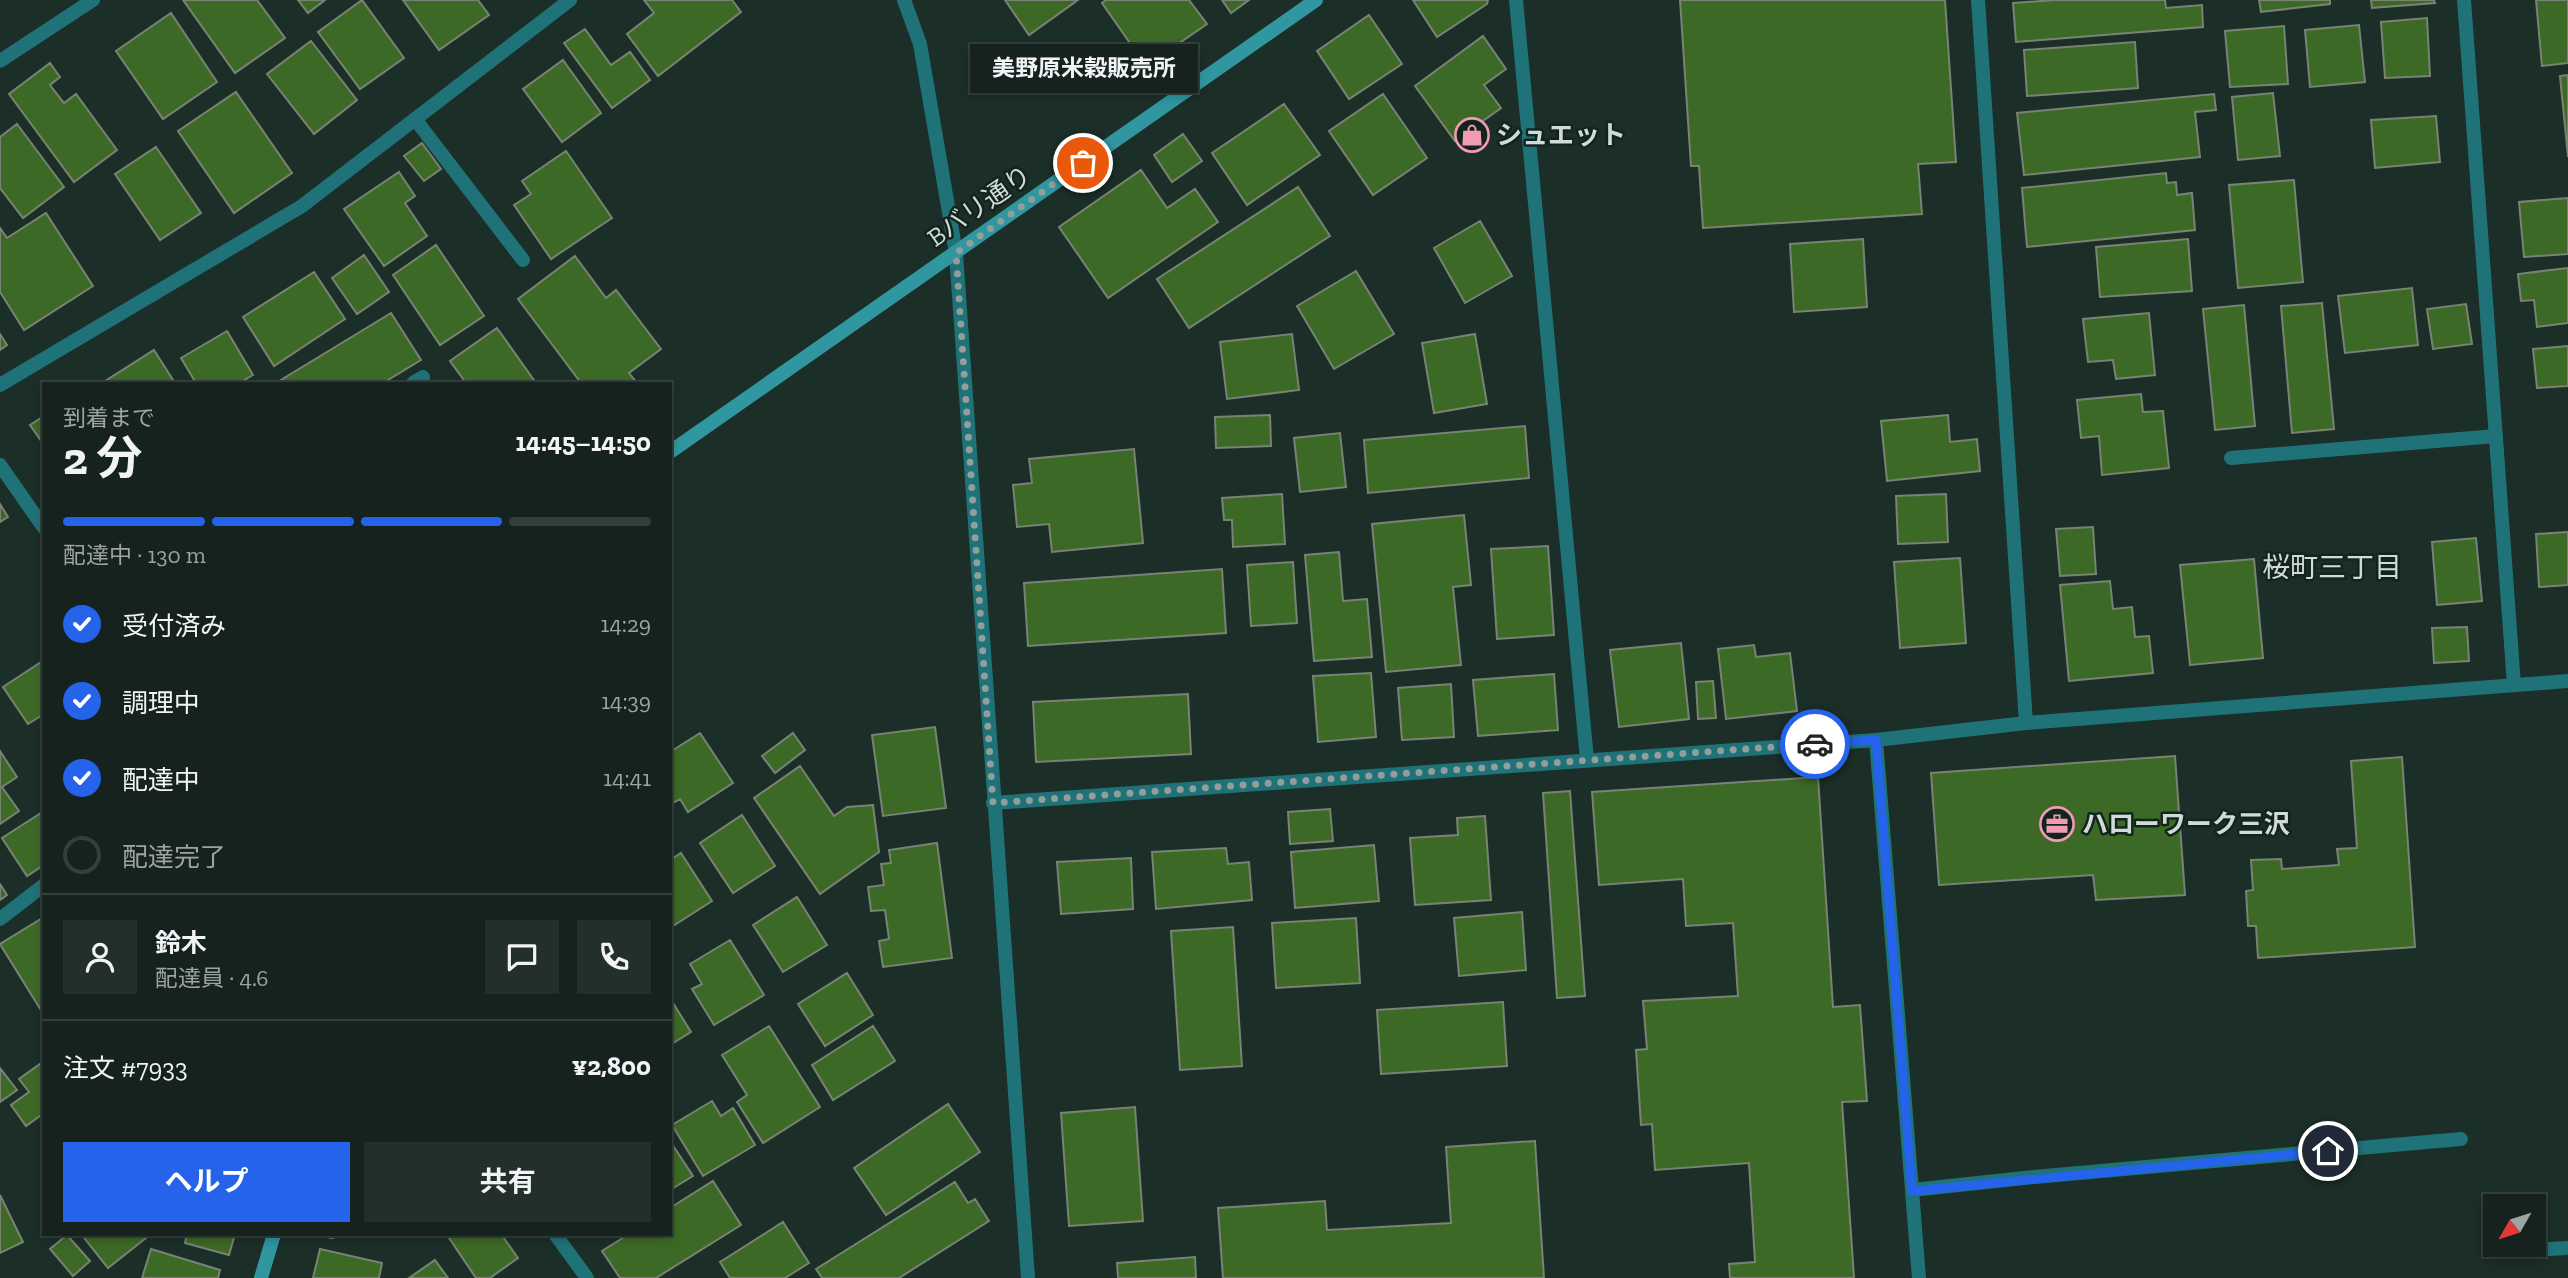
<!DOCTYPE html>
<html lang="ja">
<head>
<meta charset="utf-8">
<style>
	:root { --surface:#15221e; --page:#222f2b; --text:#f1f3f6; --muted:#9da4a4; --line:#343f3c; --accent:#2563eb }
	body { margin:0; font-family:"Zilla Slab","Noto Sans JP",serif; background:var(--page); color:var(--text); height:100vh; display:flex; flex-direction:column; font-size:26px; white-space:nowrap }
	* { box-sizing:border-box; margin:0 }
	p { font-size:23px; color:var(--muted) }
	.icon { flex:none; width:38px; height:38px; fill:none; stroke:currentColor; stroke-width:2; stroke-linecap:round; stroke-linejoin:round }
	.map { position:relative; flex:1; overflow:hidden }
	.drawer { position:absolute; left:42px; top:382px; width:630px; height:854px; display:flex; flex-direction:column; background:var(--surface); border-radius:0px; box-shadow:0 4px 10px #0003,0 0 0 2px var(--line) }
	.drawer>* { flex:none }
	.needle { width:46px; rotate:231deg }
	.controls { position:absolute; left:2483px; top:1194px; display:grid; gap:14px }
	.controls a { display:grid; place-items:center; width:63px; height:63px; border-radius:0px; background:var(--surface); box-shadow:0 4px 10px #0003,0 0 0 2px var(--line); font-size:35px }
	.pin { position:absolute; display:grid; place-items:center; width:60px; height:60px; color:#fff; margin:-30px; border:4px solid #fff; border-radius:50%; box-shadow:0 2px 7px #0007 }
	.courier { position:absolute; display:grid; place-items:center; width:70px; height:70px; margin:-35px; border:5px solid #2563eb; border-radius:50%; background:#fff; color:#222; box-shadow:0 2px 9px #0007 }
	.bubble { position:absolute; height:49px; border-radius:0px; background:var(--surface); box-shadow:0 4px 10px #0003,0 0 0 2px var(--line); font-size:23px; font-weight:700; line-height:49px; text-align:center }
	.head em { font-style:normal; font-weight:700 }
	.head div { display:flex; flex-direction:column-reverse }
	.head { display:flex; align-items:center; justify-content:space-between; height:119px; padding:0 21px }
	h1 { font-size:46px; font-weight:700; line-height:52px }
	.bar { display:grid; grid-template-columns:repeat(4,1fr); gap:10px 7px; align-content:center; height:84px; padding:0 21px }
	.bar i { height:9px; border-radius:5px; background:var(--line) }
	.bar .active { background:var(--accent) }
	.bar p { grid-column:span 4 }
	.line { display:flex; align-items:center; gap:18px; padding:0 21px; border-top:2px solid var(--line) }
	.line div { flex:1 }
	.round { display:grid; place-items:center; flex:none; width:74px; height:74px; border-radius:0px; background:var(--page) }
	ol { padding:0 21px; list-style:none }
	li { display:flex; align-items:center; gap:21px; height:77px }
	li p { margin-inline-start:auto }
	li .icon { padding:7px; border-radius:50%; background:var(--accent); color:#fff; stroke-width:4 }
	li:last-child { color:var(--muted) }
	li i { width:38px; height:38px; border:4px solid var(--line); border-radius:50% }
	.button { display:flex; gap:14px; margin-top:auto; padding:14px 21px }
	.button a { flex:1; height:80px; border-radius:0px; background:var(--accent); color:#fff; font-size:28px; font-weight:700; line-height:80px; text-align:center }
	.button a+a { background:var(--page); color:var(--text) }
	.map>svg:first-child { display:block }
	.building { fill:#3d6926; stroke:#788373; stroke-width:2 }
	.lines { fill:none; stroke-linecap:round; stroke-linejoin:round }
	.lane { stroke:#207279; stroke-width:14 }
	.street { stroke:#207279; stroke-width:14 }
	.secondary { stroke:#3096a0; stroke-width:14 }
	.done { stroke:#919e99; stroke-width:7; stroke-dasharray:0 12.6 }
	.route { stroke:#2563eb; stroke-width:9 }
	.labels { text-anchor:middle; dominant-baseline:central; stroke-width:5; stroke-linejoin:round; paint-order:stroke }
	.poi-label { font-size:26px; font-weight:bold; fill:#d0dbd6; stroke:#12241e; text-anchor:start }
	.street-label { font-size:26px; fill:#d0dbd6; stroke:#12241e }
	.neighbourhood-label { font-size:28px; fill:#d0dbd6; stroke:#12241e }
</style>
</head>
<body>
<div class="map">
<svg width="2568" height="1278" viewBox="0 0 2568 1278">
	<rect width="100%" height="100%" fill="#1c2e28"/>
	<path class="building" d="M 183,0 L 257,0 L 285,38 L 235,73 Z
		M 298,0 L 325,0 L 308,13 Z
		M 362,0 L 404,58 L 360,89 L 318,32 Z
		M 403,0 L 478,0 L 489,15 L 439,50 Z
		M 644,0 L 732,0 L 741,12 L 658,76 L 627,34 L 654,13 Z
		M 1005,0 L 1078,0 L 1029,35 Z
		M 1106,0 L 1189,0 L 1207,24 L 1146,66 L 1102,3 Z
		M 1222,0 L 1249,0 L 1231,13 Z
		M 1413,0 L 1488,0 L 1487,4 L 1437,37 Z
		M 1680,0 L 1945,0 L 1956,162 L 1918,164 L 1922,214 L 1703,228 L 1699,166 L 1691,166 Z
		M 2055,0 L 2165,0 L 2166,8 L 2202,5 L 2203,27 L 2016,42 L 2013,3 Z
		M 2259,0 L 2330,0 L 2330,4 L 2261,12 Z
		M 2371,0 L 2434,0 L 2435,3 L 2372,8 Z
		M 2536,0 L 2568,0 L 2568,63 L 2542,66 Z
		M 171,13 L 217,82 L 163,119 L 116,51 Z
		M 1369,15 L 1402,64 L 1349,99 L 1317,51 Z
		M 2427,18 L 2430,76 L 2385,78 L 2381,22 Z
		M 2359,25 L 2365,82 L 2310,87 L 2305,30 Z
		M 2284,26 L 2288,84 L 2230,87 L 2225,31 Z
		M 585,29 L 611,65 L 630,52 L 650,80 L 612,108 L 564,43 Z
		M 1483,36 L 1506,69 L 1484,85 L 1501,108 L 1455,141 L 1415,86 Z
		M 311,41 L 357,100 L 314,134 L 267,74 Z
		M 2135,42 L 2138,88 L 2027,96 L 2024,50 Z
		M 563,60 L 601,113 L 562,142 L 523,89 Z
		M 50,63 L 60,77 L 50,85 L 64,103 L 76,94 L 117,150 L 74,182 L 9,94 Z
		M 2568,75 L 2568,157 L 2560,76 Z
		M 236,92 L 292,173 L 234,213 L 178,131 Z
		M 2273,93 L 2280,156 L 2238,160 L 2232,97 Z
		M 1383,94 L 1427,158 L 1373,195 L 1329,131 Z
		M 2214,94 L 2216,110 L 2195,112 L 2200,157 L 2024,175 L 2017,113 Z
		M 1284,104 L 1320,155 L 1247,205 L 1212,153 Z
		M 2436,116 L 2440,162 L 2375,168 L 2371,120 Z
		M 17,124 L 64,187 L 23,218 L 0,188 L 0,137 Z
		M 1183,134 L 1202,161 L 1172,182 L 1154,155 Z
		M 422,143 L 441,169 L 424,181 L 404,156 Z
		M 156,147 L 201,213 L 160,240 L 115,174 Z
		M 566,151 L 612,218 L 551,259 L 514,205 L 531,194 L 522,181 Z
		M 1141,170 L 1167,208 L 1195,189 L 1218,222 L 1108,298 L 1059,227 Z
		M 399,172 L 415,196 L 405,203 L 427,236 L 384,266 L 344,209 Z
		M 2166,173 L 2167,183 L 2176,182 L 2177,195 L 2192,193 L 2195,230 L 2027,247 L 2022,188 Z
		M 2294,180 L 2303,282 L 2238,288 L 2229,185 Z
		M 1298,187 L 1330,236 L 1189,328 L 1157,279 Z
		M 2568,198 L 2568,254 L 2524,257 L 2519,202 Z
		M 46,213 L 93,286 L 24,330 L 0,292 L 0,228 L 7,238 Z
		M 1480,221 L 1512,276 L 1465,303 L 1434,248 Z
		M 1863,239 L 1867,307 L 1794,312 L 1790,244 Z
		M 2188,239 L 2192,291 L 2100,297 L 2096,247 Z
		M 436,245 L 484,316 L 440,345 L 393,275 Z
		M 364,255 L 389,292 L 357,314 L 332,278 Z
		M 575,256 L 606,298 L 616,290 L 661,349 L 629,373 L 637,383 L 581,383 L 518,299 Z
		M 2568,268 L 2568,323 L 2537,327 L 2534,300 L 2521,301 L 2518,274 Z
		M 1356,271 L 1394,334 L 1334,369 L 1297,306 Z
		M 314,272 L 345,319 L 274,366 L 243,317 Z
		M 2412,288 L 2418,345 L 2345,353 L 2338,296 Z
		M 2322,303 L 2334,429 L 2292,433 L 2281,306 Z
		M 2466,304 L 2472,344 L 2433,349 L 2427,309 Z
		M 2244,305 L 2255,426 L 2215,430 L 2203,309 Z
		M 391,313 L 421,360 L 383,383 L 276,383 Z
		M 2149,313 L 2155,375 L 2116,379 L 2113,360 L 2088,362 L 2083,319 Z
		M 497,328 L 536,383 L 466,383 L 450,361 Z
		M 227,331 L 253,375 L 239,383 L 196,383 L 181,358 Z
		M 0,334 L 7,345 L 0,350 Z
		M 1292,334 L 1299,390 L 1227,399 L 1220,342 Z
		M 1475,334 L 1487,404 L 1434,413 L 1422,343 Z
		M 2568,346 L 2568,386 L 2537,388 L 2533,349 Z
		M 154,350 L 175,383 L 102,383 Z
		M 2141,394 L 2143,412 L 2163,411 L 2169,468 L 2102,475 L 2099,436 L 2081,438 L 2077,400 Z
		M 1270,415 L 1271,446 L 1216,448 L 1215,417 Z
		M 1948,415 L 1950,442 L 1977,439 L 1980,471 L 1887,481 L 1881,421 Z
		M 44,416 L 44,445 L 30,425 Z
		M 1525,426 L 1529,478 L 1368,493 L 1364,440 Z
		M 1340,433 L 1346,487 L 1300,492 L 1294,438 Z
		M 1134,449 L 1143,543 L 1052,552 L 1049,524 L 1017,527 L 1013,485 L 1032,483 L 1029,459 Z
		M 1282,494 L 1285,544 L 1233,547 L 1232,520 L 1224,520 L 1222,498 Z
		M 1946,494 L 1948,542 L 1898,544 L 1896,496 Z
		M 0,504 L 8,517 L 0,522 Z
		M 1464,515 L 1471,585 L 1453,587 L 1461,665 L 1386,672 L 1372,524 Z
		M 2093,527 L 2096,574 L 2060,576 L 2056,529 Z
		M 2568,532 L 2568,585 L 2539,587 L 2536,534 Z
		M 2476,538 L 2482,601 L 2437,605 L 2432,542 Z
		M 1548,546 L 1554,635 L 1497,639 L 1491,549 Z
		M 1339,552 L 1343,601 L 1367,599 L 1372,657 L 1314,661 L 1305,555 Z
		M 1960,558 L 1966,643 L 1900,648 L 1894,562 Z
		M 2254,559 L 2263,658 L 2190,665 L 2180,565 Z
		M 1293,562 L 1297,623 L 1251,626 L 1247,565 Z
		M 1222,569 L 1226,633 L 1028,646 L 1024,583 Z
		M 2110,581 L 2113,609 L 2132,607 L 2135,637 L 2149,636 L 2153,673 L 2069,681 L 2060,585 Z
		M 2467,627 L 2469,661 L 2434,663 L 2432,628 Z
		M 1681,643 L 1689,719 L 1619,727 L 1610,650 Z
		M 1754,645 L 1756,657 L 1790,653 L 1797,711 L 1726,719 L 1718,649 Z
		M 44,660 L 44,714 L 28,724 L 3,687 Z
		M 1371,673 L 1376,737 L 1318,742 L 1313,676 Z
		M 1554,674 L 1558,730 L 1478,736 L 1473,680 Z
		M 1713,681 L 1716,718 L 1698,719 L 1696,682 Z
		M 1451,684 L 1454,737 L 1402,740 L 1398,688 Z
		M 1188,694 L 1191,754 L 1036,762 L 1033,702 Z
		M 935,727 L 946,808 L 883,816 L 872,735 Z
		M 700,733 L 733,783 L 688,812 L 680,799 L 673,803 L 670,799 L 670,752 Z
		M 793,733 L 805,750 L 775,773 L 762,756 Z
		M 0,751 L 17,777 L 2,787 L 19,811 L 0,824 Z
		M 2175,756 L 2185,895 L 2096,900 L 2093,875 L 1939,885 L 1931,773 Z
		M 2402,757 L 2415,947 L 2258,958 L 2256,926 L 2248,926 L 2246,891 L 2253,890 L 2251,860 L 2281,859 L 2282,869 L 2339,865 L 2337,849 L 2357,848 L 2351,761 Z
		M 800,766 L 834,816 L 847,807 L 873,805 L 879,852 L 820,894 L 754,798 Z
		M 1818,777 L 1833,1007 L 1860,1005 L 1867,1101 L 1842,1102 L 1854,1278 L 1730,1278 L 1729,1264 L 1755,1262 L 1749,1163 L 1655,1170 L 1652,1124 L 1641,1125 L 1636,1050 L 1647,1049 L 1643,1001 L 1738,996 L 1733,923 L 1686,926 L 1683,879 L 1599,885 L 1592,792 Z
		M 1570,791 L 1585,996 L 1557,998 L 1543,793 Z
		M 1330,809 L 1333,841 L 1290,844 L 1288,812 Z
		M 44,811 L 44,865 L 27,876 L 2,838 Z
		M 742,815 L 775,866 L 733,893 L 700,843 Z
		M 1485,816 L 1491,900 L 1415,905 L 1410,838 L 1458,835 L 1457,818 Z
		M 937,843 L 952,958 L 883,967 L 879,941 L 889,939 L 885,910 L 871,911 L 868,887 L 884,885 L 881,864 L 891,863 L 889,850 Z
		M 1374,845 L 1379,901 L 1295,908 L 1291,852 Z
		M 1226,848 L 1228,864 L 1249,862 L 1252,900 L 1156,909 L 1152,852 Z
		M 681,853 L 712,901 L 670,928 L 670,860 Z
		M 1131,858 L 1133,909 L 1061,914 L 1057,862 Z
		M 0,884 L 7,895 L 0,900 Z
		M 797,897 L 827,945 L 783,972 L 753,925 Z
		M 1522,912 L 1526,970 L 1459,976 L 1454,918 Z
		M 44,917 L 44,1010 L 42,1012 L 0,944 Z
		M 1356,918 L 1360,983 L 1276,988 L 1272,923 Z
		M 1233,927 L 1242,1066 L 1180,1070 L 1171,931 Z
		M 730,940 L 764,995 L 714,1025 L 692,989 L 702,984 L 690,964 Z
		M 847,973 L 873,1015 L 825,1046 L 798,1004 Z
		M 670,998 L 691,1032 L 670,1045 Z
		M 1503,1002 L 1507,1066 L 1381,1074 L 1377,1010 Z
		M 769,1026 L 820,1107 L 763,1143 L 737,1102 L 747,1095 L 722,1055 Z
		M 873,1026 L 895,1061 L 833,1100 L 812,1065 Z
		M 44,1061 L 44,1113 L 26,1126 L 11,1105 L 29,1092 L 19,1079 Z
		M 0,1068 L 17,1090 L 0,1102 Z
		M 712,1101 L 721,1116 L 733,1108 L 755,1145 L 703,1176 L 672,1125 Z
		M 948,1104 L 980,1152 L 886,1215 L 854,1168 Z
		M 1135,1107 L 1143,1221 L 1069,1226 L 1061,1113 Z
		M 670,1141 L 693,1176 L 670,1190 Z
		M 1535,1141 L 1544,1278 L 1223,1278 L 1218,1208 L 1325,1201 L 1327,1230 L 1451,1223 L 1446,1147 Z
		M 713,1181 L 741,1225 L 656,1278 L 620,1278 L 602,1251 L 629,1234 L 670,1234 L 670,1208 Z
		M 955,1182 L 968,1203 L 975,1199 L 989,1221 L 899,1278 L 822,1278 L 816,1269 Z
		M 0,1195 L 23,1242 L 0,1253 Z
		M 783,1222 L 809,1263 L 785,1278 L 730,1278 L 720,1262 Z
		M 81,1234 L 151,1234 L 108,1268 Z
		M 187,1234 L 235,1234 L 229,1255 L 185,1243 Z
		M 310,1234 L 347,1234 L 332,1238 Z
		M 450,1234 L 501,1234 L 518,1258 L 490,1278 L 476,1278 L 447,1235 Z
		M 67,1235 L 90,1261 L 73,1276 L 50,1249 Z
		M 151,1249 L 220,1270 L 218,1278 L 142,1278 Z
		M 320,1249 L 382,1263 L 379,1278 L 313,1278 Z
		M 1195,1257 L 1196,1278 L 1118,1278 L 1117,1263 Z
		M 435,1260 L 448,1278 L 409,1278 Z"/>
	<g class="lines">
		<path class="lane" d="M 415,119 L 523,260
			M 413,383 L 423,377
			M 2231,458 L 2496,436
			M 0,919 L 44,885
			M 1912,1190 L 2034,1177 L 2461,1139
			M 2529,1250 L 2568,1248"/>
		<path class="street" d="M 904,0 L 920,44 L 956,253 L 1028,1278
			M 1516,0 L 1587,760
			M 1978,0 L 2026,723
			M 2464,0 L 2514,685
			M 0,61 L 93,0
			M 0,385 L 302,206 L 570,0
			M 0,465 L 44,528
			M 1876,740 L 1919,1278
			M 993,803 L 1876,740 L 2026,723 L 2568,681
			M 555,1234 L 587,1278"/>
		<path class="secondary" d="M 670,452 L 1316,0
			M 261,1278 L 274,1234"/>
	</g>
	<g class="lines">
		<path class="done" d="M 1083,163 L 956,253 L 993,803 L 1815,744"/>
		<path class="route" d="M 1815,744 L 1876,740 L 1912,1191 L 2328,1151"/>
	</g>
	<defs>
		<g id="shop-ring" transform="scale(1.75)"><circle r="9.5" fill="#12241e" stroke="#f19ab3" stroke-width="1.5"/><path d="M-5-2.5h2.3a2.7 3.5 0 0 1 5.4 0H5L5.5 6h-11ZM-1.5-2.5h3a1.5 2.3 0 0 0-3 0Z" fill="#f19ab3"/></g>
		<g id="office-ring" transform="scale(1.75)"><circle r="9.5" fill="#12241e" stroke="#f19ab3" stroke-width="1.5"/><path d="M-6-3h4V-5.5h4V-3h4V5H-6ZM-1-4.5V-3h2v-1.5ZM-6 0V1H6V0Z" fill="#f19ab3"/></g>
	</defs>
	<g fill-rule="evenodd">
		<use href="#shop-ring" x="1472" y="135"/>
		<use href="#office-ring" x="2057" y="824"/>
	</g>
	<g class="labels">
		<g class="poi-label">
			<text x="1496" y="135">シュエット</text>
			<text x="2082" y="824">ハローワーク三沢</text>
		</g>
		<g class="street-label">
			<text transform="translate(979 206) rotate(-35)">Bバリ通り</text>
		</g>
		<g class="neighbourhood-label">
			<text x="2332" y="567">桜町三丁目</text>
		</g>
	</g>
</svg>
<div class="controls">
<a><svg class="needle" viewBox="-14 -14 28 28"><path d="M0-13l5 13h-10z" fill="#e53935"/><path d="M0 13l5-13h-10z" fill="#9da4a4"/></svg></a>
</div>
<div class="pin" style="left:1083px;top:163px;background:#ea580c"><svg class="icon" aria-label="bag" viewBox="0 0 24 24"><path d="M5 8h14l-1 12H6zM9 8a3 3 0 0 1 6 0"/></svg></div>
<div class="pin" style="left:2328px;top:1151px;background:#1f2937"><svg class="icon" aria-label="home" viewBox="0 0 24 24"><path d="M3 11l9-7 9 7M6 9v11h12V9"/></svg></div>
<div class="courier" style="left:1815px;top:744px"><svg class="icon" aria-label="car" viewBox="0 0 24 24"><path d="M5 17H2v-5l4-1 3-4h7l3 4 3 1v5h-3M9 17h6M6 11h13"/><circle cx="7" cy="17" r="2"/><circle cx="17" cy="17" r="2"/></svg></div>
<div class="bubble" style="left:970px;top:44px;width:228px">美野原米穀販売所</div>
<section class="drawer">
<div class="head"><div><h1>2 分</h1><p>到着まで</p></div><em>14:45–14:50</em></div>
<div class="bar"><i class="active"></i><i class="active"></i><i class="active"></i><i></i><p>配達中 · 130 m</p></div>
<ol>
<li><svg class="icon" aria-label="check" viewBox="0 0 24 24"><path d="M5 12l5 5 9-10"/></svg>受付済み<p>14:29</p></li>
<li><svg class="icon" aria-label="check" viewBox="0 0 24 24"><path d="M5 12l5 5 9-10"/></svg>調理中<p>14:39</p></li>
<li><svg class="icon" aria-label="check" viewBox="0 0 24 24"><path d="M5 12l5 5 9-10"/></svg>配達中<p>14:41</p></li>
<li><i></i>配達完了</li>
</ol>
<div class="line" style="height:126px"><a class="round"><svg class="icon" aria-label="person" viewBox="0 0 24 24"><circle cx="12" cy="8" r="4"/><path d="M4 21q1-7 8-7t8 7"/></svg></a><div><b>鈴木</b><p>配達員 · 4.6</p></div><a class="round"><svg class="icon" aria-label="chat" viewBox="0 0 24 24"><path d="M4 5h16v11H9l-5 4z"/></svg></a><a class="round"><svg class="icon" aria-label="phone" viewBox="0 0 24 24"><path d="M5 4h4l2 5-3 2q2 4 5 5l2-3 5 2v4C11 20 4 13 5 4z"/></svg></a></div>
<div class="line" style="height:91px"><div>注文 #7933</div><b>¥2,800</b></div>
<div class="button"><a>ヘルプ</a><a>共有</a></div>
</section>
</div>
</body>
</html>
